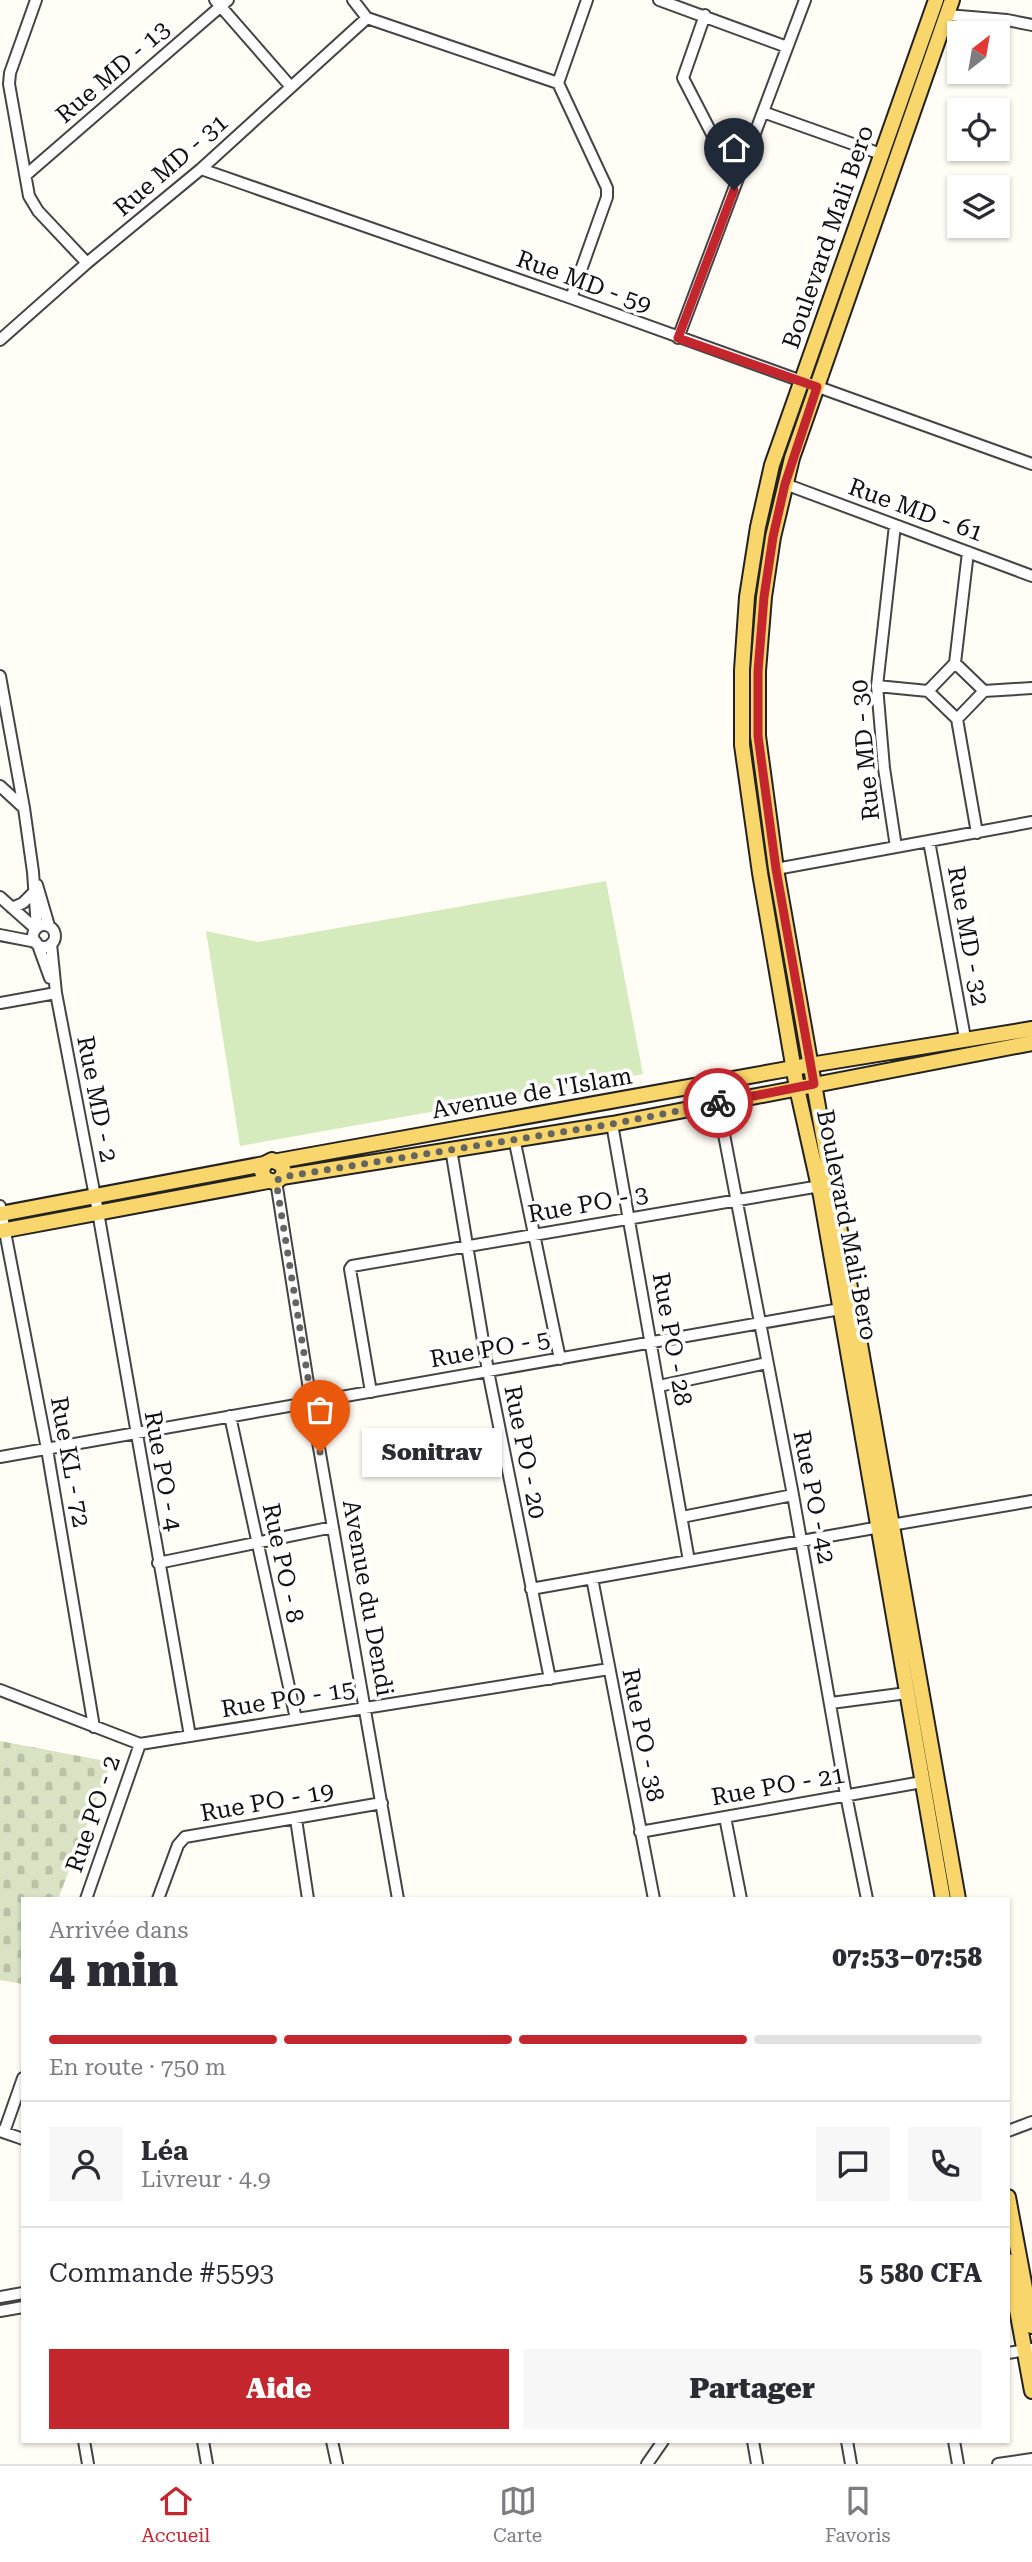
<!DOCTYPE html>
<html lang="fr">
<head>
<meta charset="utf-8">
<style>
	:root { --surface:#fff; --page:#f7f7f7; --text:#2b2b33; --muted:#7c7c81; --line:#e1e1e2; --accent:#c4262e }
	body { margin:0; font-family:"Roboto Serif",serif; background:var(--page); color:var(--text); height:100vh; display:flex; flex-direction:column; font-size:26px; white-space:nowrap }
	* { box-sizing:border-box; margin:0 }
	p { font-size:23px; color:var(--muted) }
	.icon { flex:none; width:38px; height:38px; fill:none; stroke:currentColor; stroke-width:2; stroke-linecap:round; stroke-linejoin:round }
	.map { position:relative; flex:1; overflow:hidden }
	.drawer { position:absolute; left:21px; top:1897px; width:989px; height:546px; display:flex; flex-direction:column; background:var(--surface); border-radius:0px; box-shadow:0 2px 5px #0004 }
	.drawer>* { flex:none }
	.needle { width:46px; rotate:31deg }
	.fabs { position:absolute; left:947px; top:21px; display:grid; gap:14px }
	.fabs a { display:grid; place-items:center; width:63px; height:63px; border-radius:0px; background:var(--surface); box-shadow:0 2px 5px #0004; font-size:35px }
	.pin { position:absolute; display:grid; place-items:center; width:60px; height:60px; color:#fff; margin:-72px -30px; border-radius:50% 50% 50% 0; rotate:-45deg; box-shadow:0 0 7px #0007 }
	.pin .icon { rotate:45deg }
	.courier { position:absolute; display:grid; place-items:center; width:70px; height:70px; margin:-35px; border:5px solid #c4262e; border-radius:50%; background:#fff; color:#222; box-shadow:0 2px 9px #0007 }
	.bubble { position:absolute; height:49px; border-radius:0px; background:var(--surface); box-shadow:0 2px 5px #0004; font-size:23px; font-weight:800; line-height:49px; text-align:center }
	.summary em { font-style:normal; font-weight:800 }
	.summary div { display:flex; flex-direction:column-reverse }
	.summary { display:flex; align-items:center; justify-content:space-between; height:119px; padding:0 28px }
	h1 { font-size:46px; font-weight:800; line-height:52px }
	.bar { display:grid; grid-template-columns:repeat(4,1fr); gap:10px 7px; align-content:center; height:84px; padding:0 28px }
	.bar i { height:9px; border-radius:5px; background:var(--line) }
	.bar .current { background:var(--accent) }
	.bar p { grid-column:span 4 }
	.line { display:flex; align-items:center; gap:18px; padding:0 28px; border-top:2px solid var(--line) }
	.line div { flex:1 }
	.round { display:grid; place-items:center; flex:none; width:74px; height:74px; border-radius:0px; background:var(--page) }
	.cta { display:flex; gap:14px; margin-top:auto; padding:14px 28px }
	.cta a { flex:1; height:80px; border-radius:0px; background:var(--accent); color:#fff; font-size:28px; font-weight:800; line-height:80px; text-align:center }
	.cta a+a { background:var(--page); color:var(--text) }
	.tab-bar { display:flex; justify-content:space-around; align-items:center; height:98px; border-top:2px solid var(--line); background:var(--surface); font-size:19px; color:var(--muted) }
	.tab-bar a { display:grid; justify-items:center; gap:4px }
	.tab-bar .current { color:var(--accent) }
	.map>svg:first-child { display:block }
	.grass { fill:#d5ebbd }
	.cemetery { fill:url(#cemetery-stones) }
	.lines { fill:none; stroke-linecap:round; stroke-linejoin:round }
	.minor-casing { stroke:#444; stroke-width:14 }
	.major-casing { stroke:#222; stroke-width:18 }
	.minor { stroke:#fff; stroke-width:10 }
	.major { stroke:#f9d66b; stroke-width:14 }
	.done { stroke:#646461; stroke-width:7; stroke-dasharray:0 12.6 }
	.route { stroke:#c4262e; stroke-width:9 }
	.labels { text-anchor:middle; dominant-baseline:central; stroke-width:7; stroke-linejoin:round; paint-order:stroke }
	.street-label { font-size:24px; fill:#111; stroke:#fff }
</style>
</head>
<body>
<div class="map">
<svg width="1032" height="2464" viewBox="0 0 1032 2464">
	<defs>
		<pattern id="cemetery-stones" width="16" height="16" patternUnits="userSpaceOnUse" patternTransform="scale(1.75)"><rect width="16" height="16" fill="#d9e3c4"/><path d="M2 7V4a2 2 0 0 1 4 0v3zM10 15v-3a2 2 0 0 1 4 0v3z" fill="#b9c2a7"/></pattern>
	</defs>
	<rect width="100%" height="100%" fill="#fffdf5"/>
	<path class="grass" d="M 606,881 L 643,1074 L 240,1146 L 206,931 L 258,942 Z"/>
	<path class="cemetery" d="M 0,1741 L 111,1762 L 58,1899 L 23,1899 L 23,1984 L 0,1980 Z"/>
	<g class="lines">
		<g class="minor-casing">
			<path id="minor" d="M 36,0 L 10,73 L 9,84 L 29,196 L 38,211 L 87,263
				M 215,0 L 291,87
				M 353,0 L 367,18 L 558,83 L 607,188 L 607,197 L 571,298
				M 659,0 L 787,47
				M 705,15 L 683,78 L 715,140 L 743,167
				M 947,15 L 1007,20 L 1032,25
				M 558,83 L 587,0
				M 763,112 L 881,154
				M 201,169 L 571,298 L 1032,464
				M 26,175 L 228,0
				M 678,338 L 805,0
				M 0,340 L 87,263 L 201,169 L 367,18
				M 785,484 L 1032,576
				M 895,525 L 877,686 L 884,768 L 896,847
				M 955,663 L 968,552
				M 0,676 L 24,808 L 33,872 L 37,928
				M 877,686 L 928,691 L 957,719 L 984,691 L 1032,688
				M 928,691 L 955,663 L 984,691
				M 957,719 L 977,833
				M 0,786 L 24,808
				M 929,841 L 965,1038
				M 776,869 L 1032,822
				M 37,885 L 49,926
				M 0,897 L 36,929
				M 12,908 L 23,903 L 33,893
				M33 936a11 11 0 1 1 22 0a11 11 0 1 1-22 0Z
				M 0,935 L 36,942
				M 51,944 L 56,993 L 98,1212 L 190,1736
				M 38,945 L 50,978
				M 0,1003 L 56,993
				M 718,1103 L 793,1495 L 846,1795 L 867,1899
				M 612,1124 L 689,1561
				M 514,1138 L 560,1359
				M 451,1149 L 488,1371 L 550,1679
				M 276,1181 L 311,1402 L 398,1899
				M 0,1206 L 47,1449 L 94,1727
				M 659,1386 L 767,1363
				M 371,1392 L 350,1269 L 352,1266 L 826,1185
				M 230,1416 L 296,1719
				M 0,1457 L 846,1308
				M 682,1517 L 793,1495
				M 891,1525 L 1032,1501
				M 158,1563 L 333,1527
				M 592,1578 L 654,1899
				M 531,1589 L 880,1527
				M 0,1690 L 140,1744
				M 831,1703 L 907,1693
				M 140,1744 L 609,1669
				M 725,1817 L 741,1899
				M 296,1819 L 308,1899
				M 640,1832 L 922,1782
				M 86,1899 L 140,1744
				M 158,1899 L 178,1845 L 185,1837 L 382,1803
				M 0,2131 L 23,2139
				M 1008,2131 L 1032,2122
				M 4,2132 L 23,2078
				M 0,2297 L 23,2293
				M 0,2311 L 23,2307
				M 1008,2353 L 1032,2349
				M 84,2441 L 88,2464
				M 203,2441 L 207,2464
				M 332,2441 L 337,2464
				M 753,2441 L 757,2464
				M 847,2441 L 851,2464
				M 954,2441 L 958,2464
				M 647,2464 L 663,2441
				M 998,2464 L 1032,2459"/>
		</g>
		<g class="major-casing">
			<path id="major" d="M 936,0 L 772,465 L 758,527 L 747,597 L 742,670 L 742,745 L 760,873 L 797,1088 L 821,1196 L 943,1899
				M 952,0 L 792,458 L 773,537 L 764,597 L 758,671 L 758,736 L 776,869 L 958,1899
				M 278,1161 L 810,1065 L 1032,1029
				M 282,1177 L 612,1124 L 1032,1043
				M 0,1214 L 264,1164 L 272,1160 L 282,1165 C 285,1173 283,1179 274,1182 L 265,1179 L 262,1172 L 264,1164
				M 0,1231 L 268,1181
				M 1008,2197 L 1032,2326
				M 1008,2261 L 1032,2391"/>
		</g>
		<use href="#minor" class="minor"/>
		<use href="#major" class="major"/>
	</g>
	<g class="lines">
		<path class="done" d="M 320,1452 L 276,1181 L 282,1177 L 612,1124 L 718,1103"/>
		<path class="route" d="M 718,1103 L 814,1084 L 776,869 L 758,736 L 758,671 L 764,597 L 773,537 L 785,484 L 817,387 L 678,338 L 734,190"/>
	</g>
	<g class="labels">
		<g class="street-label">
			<text transform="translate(113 72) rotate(-41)">Rue MD - 13</text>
			<text transform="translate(171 165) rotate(-41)">Rue MD - 31</text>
			<text transform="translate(828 237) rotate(-71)">Boulevard Mali Bero</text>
			<text transform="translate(584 282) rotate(20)">Rue MD - 59</text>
			<text transform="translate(916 510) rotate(20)">Rue MD - 61</text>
			<text transform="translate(865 750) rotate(-95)">Rue MD - 30</text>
			<text transform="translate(968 936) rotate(80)">Rue MD - 32</text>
			<text transform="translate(532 1093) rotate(-10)">Avenue de l'Islam</text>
			<text transform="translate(97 1099) rotate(79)">Rue MD - 2</text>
			<text transform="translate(588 1204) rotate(-10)">Rue PO - 3</text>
			<text transform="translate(847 1225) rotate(79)">Boulevard Mali Bero</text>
			<text transform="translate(672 1339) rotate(80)">Rue PO - 28</text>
			<text transform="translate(490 1349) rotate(-10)">Rue PO - 5</text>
			<text transform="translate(525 1452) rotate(79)">Rue PO - 20</text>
			<text transform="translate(70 1462) rotate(80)">Rue KL - 72</text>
			<text transform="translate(163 1471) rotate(80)">Rue PO - 4</text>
			<text transform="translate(814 1497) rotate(79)">Rue PO - 42</text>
			<text transform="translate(283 1563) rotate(78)">Rue PO - 8</text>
			<text transform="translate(368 1598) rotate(80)">Avenue du Dendi</text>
			<text transform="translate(288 1699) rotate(-9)">Rue PO - 15</text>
			<text transform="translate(643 1735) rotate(79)">Rue PO - 38</text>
			<text transform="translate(778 1786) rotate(-10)">Rue PO - 21</text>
			<text transform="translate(267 1802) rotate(-10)">Rue PO - 19</text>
			<text transform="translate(93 1814) rotate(-71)">Rue PO - 2</text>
		</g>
	</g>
</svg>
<div class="fabs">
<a><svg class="needle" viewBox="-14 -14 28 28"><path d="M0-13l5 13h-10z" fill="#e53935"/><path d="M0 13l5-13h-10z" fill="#7c7c81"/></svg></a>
<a><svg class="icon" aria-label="locate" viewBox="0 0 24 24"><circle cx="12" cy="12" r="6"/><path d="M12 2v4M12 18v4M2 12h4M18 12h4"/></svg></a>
<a><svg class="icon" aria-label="layers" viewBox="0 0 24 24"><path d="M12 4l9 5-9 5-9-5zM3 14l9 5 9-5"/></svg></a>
</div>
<div class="pin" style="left:320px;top:1452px;background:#ea580c"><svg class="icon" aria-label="bag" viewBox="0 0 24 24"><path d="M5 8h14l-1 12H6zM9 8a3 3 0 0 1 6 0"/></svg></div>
<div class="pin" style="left:734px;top:190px;background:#1f2937"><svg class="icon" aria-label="home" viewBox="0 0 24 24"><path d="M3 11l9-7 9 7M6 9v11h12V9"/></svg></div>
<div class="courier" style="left:718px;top:1103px"><svg class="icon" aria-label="bike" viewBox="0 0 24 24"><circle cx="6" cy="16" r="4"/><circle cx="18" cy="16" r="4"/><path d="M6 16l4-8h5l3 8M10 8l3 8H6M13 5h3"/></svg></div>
<div class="bubble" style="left:362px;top:1428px;width:140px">Sonitrav</div>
<section class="drawer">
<div class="summary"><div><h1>4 min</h1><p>Arrivée dans</p></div><em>07:53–07:58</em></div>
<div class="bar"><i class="current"></i><i class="current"></i><i class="current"></i><i></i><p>En route · 750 m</p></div>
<div class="line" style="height:126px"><a class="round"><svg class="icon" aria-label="person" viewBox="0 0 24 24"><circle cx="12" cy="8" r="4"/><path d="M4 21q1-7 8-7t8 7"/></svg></a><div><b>Léa</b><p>Livreur · 4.9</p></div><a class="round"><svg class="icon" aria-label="chat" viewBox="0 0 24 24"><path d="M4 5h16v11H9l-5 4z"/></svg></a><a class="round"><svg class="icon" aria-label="phone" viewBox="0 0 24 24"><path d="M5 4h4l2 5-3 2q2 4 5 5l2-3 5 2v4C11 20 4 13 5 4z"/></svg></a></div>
<div class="line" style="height:91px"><div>Commande #5593</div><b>5 580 CFA</b></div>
<div class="cta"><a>Aide</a><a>Partager</a></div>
</section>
</div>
<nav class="tab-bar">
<a class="current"><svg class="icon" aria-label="home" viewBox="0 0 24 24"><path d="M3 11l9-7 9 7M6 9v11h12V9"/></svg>Accueil</a>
<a><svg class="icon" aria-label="map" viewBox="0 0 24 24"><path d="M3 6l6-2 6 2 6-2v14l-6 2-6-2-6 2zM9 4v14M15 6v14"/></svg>Carte</a>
<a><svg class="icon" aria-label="saved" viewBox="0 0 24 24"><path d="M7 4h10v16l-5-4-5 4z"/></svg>Favoris</a>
</nav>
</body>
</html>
